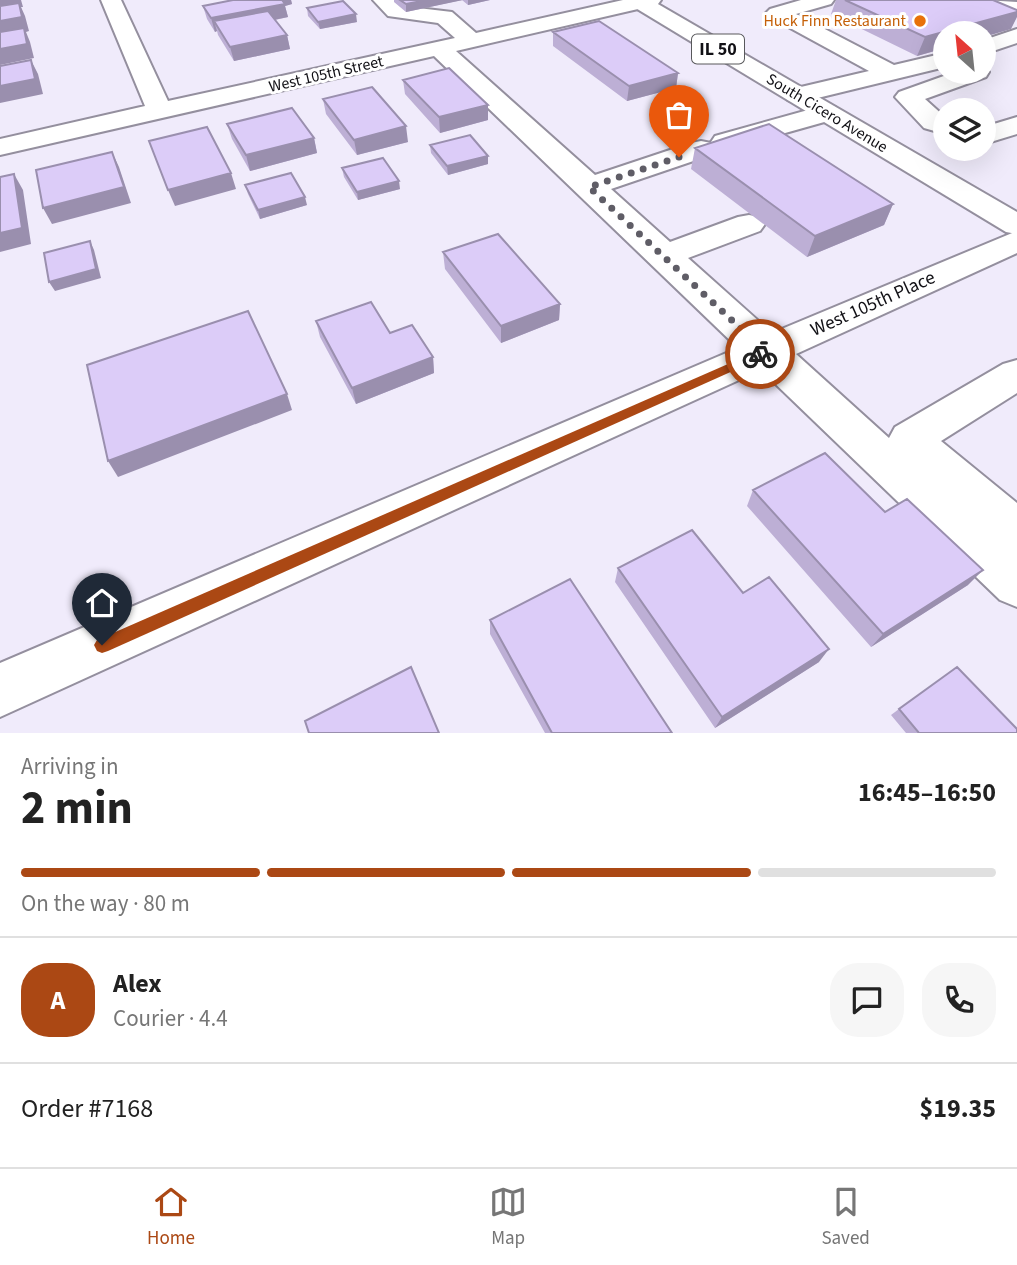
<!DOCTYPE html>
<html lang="en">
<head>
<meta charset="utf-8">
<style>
	:root { --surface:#fff; --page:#f6f6f6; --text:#222; --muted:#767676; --line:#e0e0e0; --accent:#ab4814 }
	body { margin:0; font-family:"Source Sans 3",sans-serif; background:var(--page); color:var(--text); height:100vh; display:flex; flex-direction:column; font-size:26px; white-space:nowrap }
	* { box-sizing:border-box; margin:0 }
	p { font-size:23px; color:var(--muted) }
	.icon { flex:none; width:38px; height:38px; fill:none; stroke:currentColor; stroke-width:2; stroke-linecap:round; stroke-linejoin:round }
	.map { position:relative; height:733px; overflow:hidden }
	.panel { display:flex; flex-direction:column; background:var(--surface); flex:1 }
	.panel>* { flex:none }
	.needle { width:46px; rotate:333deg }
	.tools { position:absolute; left:933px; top:21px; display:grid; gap:14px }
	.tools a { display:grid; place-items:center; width:63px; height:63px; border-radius:50%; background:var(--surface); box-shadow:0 7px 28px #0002; font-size:35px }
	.pin { position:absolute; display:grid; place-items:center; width:60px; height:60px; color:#fff; margin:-72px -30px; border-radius:50% 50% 50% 0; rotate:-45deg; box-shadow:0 0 7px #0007 }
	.pin .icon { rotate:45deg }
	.courier { position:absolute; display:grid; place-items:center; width:70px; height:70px; margin:-35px; border:5px solid #ab4814; border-radius:50%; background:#fff; color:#222; box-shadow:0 2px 9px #0007 }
	.head em { font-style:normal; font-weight:700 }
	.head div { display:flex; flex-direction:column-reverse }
	.head { display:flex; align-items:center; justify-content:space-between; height:119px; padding:0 21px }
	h1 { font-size:46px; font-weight:700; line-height:52px }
	.bar { display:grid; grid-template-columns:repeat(4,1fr); gap:10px 7px; align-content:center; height:84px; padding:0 21px }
	.bar i { height:9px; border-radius:5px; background:var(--line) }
	.bar .current { background:var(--accent) }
	.bar p { grid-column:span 4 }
	.line { display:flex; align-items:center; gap:18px; padding:0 21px; border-top:2px solid var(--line) }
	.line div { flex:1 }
	.round { display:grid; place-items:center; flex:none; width:74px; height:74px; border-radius:28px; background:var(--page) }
	.dock { display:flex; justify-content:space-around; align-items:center; height:98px; border-top:2px solid var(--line); background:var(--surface); font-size:19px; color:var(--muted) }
	.dock a { display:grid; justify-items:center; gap:4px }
	.dock .current { color:var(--accent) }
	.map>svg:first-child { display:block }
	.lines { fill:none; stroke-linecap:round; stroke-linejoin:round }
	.minor-casing { stroke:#948f9e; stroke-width:4 }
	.major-casing { stroke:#948f9e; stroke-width:4 }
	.minor { fill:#fff; fill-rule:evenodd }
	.major { fill:#fff; fill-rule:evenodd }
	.wall { fill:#bdafd5 }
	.shaded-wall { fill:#9a8fae }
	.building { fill:#dcccf8; stroke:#9a8fae; stroke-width:2 }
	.route { fill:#ab4814 }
	.done { stroke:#5f5d66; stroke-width:7; stroke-dasharray:0 12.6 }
	.food-dot { fill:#e8710a; stroke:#fff; stroke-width:2.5 }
	.labels { text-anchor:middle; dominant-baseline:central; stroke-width:6; stroke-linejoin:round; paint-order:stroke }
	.far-food-label { font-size:16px; fill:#c56008; stroke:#fff; text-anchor:end }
	.far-street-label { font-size:16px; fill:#111015; stroke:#fff }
	.shield { fill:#fff; stroke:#58585b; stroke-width:2 }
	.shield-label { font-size:18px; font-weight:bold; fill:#111015 }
	.street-label { font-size:19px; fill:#111015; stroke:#fff }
</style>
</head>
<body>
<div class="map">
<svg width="1017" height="733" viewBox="0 0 1017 733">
	<rect width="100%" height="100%" fill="#f0ebfb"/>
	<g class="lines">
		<g class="minor-casing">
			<path id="minor" d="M 101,0 L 121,0 L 168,101 L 455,38 L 438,23 L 388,16 L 373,0 L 395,0 L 401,6 L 452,12 L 476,33 L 623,0 L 661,0 L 658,4 L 651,6 L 456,51 L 595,175 L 691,143 L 701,141 L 711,143 L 715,149 L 711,155 L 611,189 L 670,242 L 738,217 L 749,215 L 760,217 L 765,224 L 760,231 L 688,258 L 772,333 L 1017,231 L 1017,253 L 796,354 L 889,438 L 895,427 L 1003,364 L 1017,360 L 1017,393 L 941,441 L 1017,503 L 1017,607 L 1000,600 L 761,370 L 0,717 L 0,663 L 738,348 L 434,56 L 0,155 L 0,139 L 145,106 Z
				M 801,0 L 834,0 L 831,4 L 796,14 L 894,65 L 945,53 L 945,67 L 797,103 L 788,100 L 784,95 L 788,90 L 869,71 L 770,17 L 766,13 L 770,9 Z
				M 984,0 L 1017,2 L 1017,15 L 987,4 Z
				M 1017,29 L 1017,43 L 984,54 L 984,40 Z
				M 984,66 L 989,72 L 986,77 L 925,99 L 945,117 L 945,134 L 924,128 L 895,97 L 899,92 L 955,72 L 984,72 Z
				M 826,105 L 835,107 L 839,113 L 835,119 L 725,150 L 715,148 L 711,142 L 715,136 Z
				M 1017,117 L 1017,134 L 984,144 L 984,127 Z"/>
		</g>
		<g class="major-casing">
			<path id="major" d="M 626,0 L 651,0 L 1017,212 L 1017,234 L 1006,232 L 629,4 Z"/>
		</g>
		<use href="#minor" class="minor"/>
		<use href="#major" class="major"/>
	</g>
	<path class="wall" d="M 228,0 L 291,0 L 292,4 L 285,6 L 288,17 L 275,20 L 287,35 L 290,49 L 234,61 L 218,35 L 217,31 L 215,32 L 207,19 L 203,6 L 228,1 Z
		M 394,0 L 490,0 L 468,5 L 462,0 L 406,12 L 394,2 Z
		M 836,0 L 993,0 L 1011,29 L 945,33 L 945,48 L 917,56 L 831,14 Z
		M 307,8 L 357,22 L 320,29 L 308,16 Z
		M 553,32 L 678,73 L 676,88 L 627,101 L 553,46 Z
		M 403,80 L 488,105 L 488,120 L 440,133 L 405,94 Z
		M 323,99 L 408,142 L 357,155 L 326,114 Z
		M 227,124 L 314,138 L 317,153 L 250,171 L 232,139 Z
		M 430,145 L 488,164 L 448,175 L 431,153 Z
		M 695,148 L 893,204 L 884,225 L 807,257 L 691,169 Z
		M 342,168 L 400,189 L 358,200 L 344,177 Z
		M 245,185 L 307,205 L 260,219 L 248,194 Z
		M 443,252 L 560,304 L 559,320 L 501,343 L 445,269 Z
		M 316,321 L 390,333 L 433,357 L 434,373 L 356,404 L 320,337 Z
		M 753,490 L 968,585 L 871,647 L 747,506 Z
		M 618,568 L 819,662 L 715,728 L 615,582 Z
		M 490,620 L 672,733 L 545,733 L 490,634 Z
		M 899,709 L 1017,733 L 906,733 L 891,715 Z"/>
	<path class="shaded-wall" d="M 0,0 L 21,0 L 23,7 L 21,7 L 25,16 L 29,31 L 26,32 L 30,42 L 34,58 L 0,65 Z
		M 277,0 L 291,0 L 292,4 L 285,6 L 288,17 L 220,31 L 214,21 L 217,31 L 215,32 L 211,18 Z
		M 427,0 L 463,0 L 406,12 L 406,4 Z
		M 468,0 L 490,0 L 468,5 Z
		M 1017,12 L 1017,17 L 1011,29 L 984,37 L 984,33 L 945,33 L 945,48 L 917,56 L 925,37 Z
		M 356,14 L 357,22 L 320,29 L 318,22 Z
		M 287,35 L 290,49 L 234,61 L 230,47 Z
		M 31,60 L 38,74 L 43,94 L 0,103 L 0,86 Z
		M 678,73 L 676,88 L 627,101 L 629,86 Z
		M 488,105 L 488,120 L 440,133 L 439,117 Z
		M 406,126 L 408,142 L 357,155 L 354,140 Z
		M 314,138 L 317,153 L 250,171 L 246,155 Z
		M 112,152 L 119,167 L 131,203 L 52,224 L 43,208 Z
		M 488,156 L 488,164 L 448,175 L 447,166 Z
		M 231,173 L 236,189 L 175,206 L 168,190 Z
		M 14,174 L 23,190 L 31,244 L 0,252 L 0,233 Z
		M 399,181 L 400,189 L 358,200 L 357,192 Z
		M 305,197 L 307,205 L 260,219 L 258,210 Z
		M 893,204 L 884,225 L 807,257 L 815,236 Z
		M 90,241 L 94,250 L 101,278 L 55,291 L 49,282 Z
		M 560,304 L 559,320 L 501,343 L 501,326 Z
		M 433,357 L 434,373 L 356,404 L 352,388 Z
		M 287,394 L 292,410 L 118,477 L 108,461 Z
		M 983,570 L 968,585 L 871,647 L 883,634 Z
		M 829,649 L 819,662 L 715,728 L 722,717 Z"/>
	<path class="building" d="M 233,0 L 282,0 L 285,4 L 211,18 L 203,6 Z
		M 400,0 L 427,0 L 406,4 Z
		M 845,0 L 993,0 L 1017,10 L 1017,12 L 925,37 Z
		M 343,1 L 356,14 L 318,22 L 307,8 Z
		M 19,3 L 22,17 L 0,21 L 0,6 Z
		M 268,11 L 287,35 L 230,47 L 214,21 Z
		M 599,21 L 678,73 L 629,86 L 553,32 Z
		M 24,28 L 27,44 L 0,49 L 0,32 Z
		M 31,60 L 35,79 L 0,86 L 0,66 Z
		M 449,68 L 488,105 L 439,117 L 403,80 Z
		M 372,87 L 406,126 L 354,140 L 323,99 Z
		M 292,108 L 314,138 L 246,155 L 227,124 Z
		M 769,124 L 893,204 L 815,236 L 695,148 Z
		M 207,127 L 231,173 L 168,190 L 149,141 Z
		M 470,135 L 488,156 L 447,166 L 430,145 Z
		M 112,152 L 124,187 L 43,208 L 36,170 Z
		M 383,158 L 399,181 L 357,192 L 342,168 Z
		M 291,173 L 305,197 L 258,210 L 245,185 Z
		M 14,174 L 22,228 L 0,233 L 0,177 Z
		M 498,234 L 560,304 L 501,326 L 443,252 Z
		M 90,241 L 96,269 L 49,282 L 44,253 Z
		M 371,302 L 390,333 L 412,325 L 433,357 L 352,388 L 316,321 Z
		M 248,311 L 287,394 L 108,461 L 87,365 Z
		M 825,453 L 885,512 L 907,499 L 983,570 L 883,634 L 753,490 Z
		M 692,530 L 743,593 L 769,577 L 829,649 L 722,717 L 618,568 Z
		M 570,579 L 672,733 L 552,733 L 490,620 Z
		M 411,667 L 439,733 L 309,733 L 305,721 Z
		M 957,667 L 1017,729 L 1017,733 L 919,733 L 899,709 Z"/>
	<path class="route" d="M 760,350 L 764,351 L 764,357 L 108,651 L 102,653 L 97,651 L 94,645 L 97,640 Z"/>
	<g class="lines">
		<path class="done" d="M 679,157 L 589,187 L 766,352 L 760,354"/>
	</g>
	<circle class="food-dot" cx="920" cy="21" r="7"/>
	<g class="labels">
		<g class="far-food-label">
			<text x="906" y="21">Huck Finn Restaurant</text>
		</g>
		<g class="far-street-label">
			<text transform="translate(326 74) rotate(-13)">West 105th Street</text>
			<text transform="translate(827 113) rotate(31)">South Cicero Avenue</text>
		</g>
		<rect class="shield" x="692" y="34.5" width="52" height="29" rx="5"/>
		<g class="shield-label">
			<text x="718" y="49">IL 50</text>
		</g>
		<g class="street-label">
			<text transform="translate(873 304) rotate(-24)">West 105th Place</text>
		</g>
	</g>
</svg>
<div class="tools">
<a><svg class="needle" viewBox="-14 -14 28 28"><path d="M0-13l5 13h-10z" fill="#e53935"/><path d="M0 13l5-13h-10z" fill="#767676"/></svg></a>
<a><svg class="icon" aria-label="layers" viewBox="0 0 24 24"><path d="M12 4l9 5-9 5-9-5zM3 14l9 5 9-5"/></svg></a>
</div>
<div class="pin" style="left:679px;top:157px;background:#ea580c"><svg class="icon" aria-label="bag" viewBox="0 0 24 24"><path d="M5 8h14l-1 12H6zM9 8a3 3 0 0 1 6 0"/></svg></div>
<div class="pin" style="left:102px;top:645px;background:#1f2937"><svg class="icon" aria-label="home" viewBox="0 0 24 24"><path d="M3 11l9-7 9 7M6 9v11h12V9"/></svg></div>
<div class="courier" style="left:760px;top:354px"><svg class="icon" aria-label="bike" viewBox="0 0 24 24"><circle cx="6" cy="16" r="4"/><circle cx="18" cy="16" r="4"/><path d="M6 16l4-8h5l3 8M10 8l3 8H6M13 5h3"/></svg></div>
</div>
<section class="panel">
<div class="head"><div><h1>2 min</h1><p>Arriving in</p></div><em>16:45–16:50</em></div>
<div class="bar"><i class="current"></i><i class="current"></i><i class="current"></i><i></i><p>On the way · 80 m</p></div>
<div class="line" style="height:126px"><b class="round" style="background:var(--accent);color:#fff">A</b><div><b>Alex</b><p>Courier · 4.4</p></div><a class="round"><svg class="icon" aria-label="chat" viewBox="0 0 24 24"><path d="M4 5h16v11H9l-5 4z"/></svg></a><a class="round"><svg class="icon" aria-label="phone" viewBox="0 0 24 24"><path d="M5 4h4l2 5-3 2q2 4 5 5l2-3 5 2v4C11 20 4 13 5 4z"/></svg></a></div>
<div class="line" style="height:91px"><div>Order #7168</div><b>$19.35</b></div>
</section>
<nav class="dock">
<a class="current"><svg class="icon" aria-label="home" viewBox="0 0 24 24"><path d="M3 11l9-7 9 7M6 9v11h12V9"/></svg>Home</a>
<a><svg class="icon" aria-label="map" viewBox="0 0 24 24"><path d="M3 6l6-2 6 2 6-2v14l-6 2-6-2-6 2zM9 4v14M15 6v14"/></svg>Map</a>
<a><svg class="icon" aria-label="saved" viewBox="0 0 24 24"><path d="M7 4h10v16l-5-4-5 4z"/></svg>Saved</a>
</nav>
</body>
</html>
